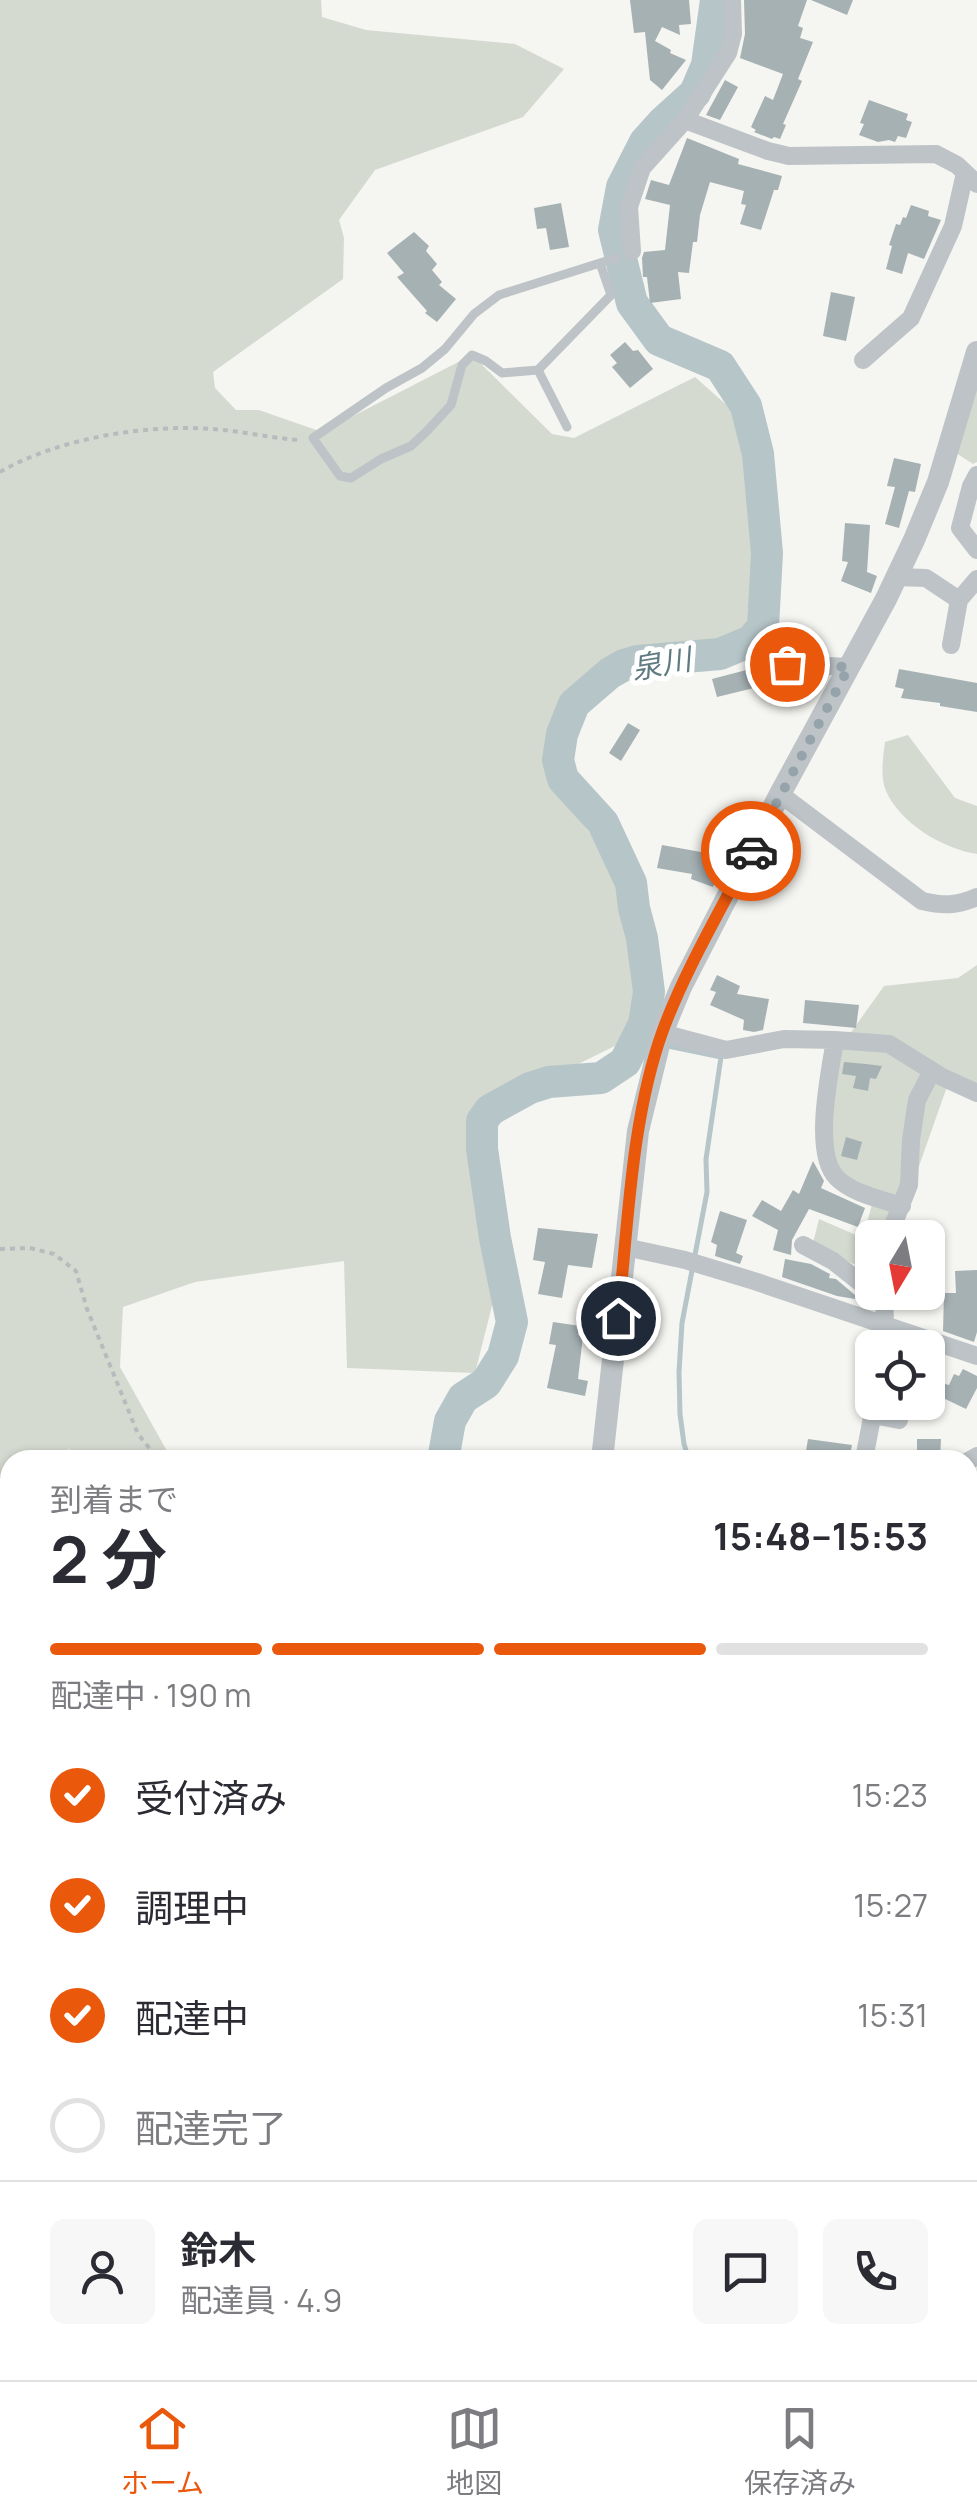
<!DOCTYPE html>
<html lang="ja">
<head>
<meta charset="utf-8">
<style>
	:root { --surface:#fff; --page:#f7f7f7; --text:#2b2b33; --muted:#7c7c81; --line:#e1e1e2; --accent:#ea580c }
	body { margin:0; font-family:Manrope,"Noto Sans JP",sans-serif; background:var(--page); color:var(--text); height:100vh; display:flex; flex-direction:column; font-size:38px; white-space:nowrap }
	* { box-sizing:border-box; margin:0 }
	p { font-size:32px; color:var(--muted) }
	.icon { flex:none; width:55px; height:55px; fill:none; stroke:currentColor; stroke-width:2; stroke-linecap:round; stroke-linejoin:round }
	.map { position:relative; flex:1; overflow:hidden }
	.side { position:absolute; left:0px; top:1450px; width:978px; height:930px; display:flex; flex-direction:column; background:var(--surface); border-radius:30px 30px 0 0; box-shadow:0 2px 8px #0004 }
	.side>* { flex:none }
	.needle { width:65px; rotate:190deg }
	.controls { position:absolute; left:855px; top:1220px; display:grid; gap:20px }
	.controls a { display:grid; place-items:center; width:90px; height:90px; border-radius:15px; background:var(--surface); box-shadow:0 2px 8px #0004; font-size:50px }
	.pin { position:absolute; display:grid; place-items:center; width:85px; height:85px; color:#fff; margin:-42px; border:5px solid #fff; border-radius:50%; box-shadow:0 2px 10px #0007 }
	.courier { position:absolute; display:grid; place-items:center; width:100px; height:100px; margin:-50px; border:8px solid #ea580c; border-radius:50%; background:#fff; color:#222; box-shadow:0 2px 12px #0007 }
	.head em { font-style:normal; font-weight:700 }
	.head div { display:flex; flex-direction:column-reverse }
	.head { display:flex; align-items:center; justify-content:space-between; height:170px; padding:0 50px }
	h1 { font-size:65px; font-weight:700; line-height:75px }
	.bar { display:grid; grid-template-columns:repeat(4,1fr); gap:15px 10px; align-content:center; height:120px; padding:0 50px }
	.bar i { height:12px; border-radius:8px; background:var(--line) }
	.bar .selected { background:var(--accent) }
	.bar p { grid-column:span 4 }
	.line { display:flex; align-items:center; gap:25px; padding:0 50px; border-top:2px solid var(--line) }
	.line div { flex:1 }
	.round { display:grid; place-items:center; flex:none; width:105px; height:105px; border-radius:15px; background:var(--page) }
	ol { padding:0 50px; list-style:none }
	li { display:flex; align-items:center; gap:30px; height:110px }
	li p { margin-inline-start:auto }
	li .icon { padding:10px; border-radius:50%; background:var(--accent); color:#fff; stroke-width:4 }
	li:last-child { color:var(--muted) }
	li i { width:55px; height:55px; border:5px solid var(--line); border-radius:50% }
	.tab-bar { display:flex; justify-content:space-around; align-items:center; height:140px; border-top:2px solid var(--line); background:var(--surface); font-size:28px; color:var(--muted) }
	.tab-bar a { display:grid; justify-items:center; gap:5px }
	.tab-bar .selected { color:var(--accent) }
	.map>svg:first-child { display:block }
	.green { fill:#d5dad0 }
	.lines { fill:none; stroke-linecap:round; stroke-linejoin:round }
	.stream { stroke:#b6c5c8; stroke-width:5 }
	.river { stroke:#b6c5c8; stroke-width:32 }
	.building { fill:#a6b1b4 }
	.path { stroke:#b7bbbd; stroke-width:4; stroke-dasharray:5 5; stroke-linecap:butt }
	.service { stroke:#bdc3c6; stroke-width:9 }
	.minor { stroke:#bdc3c6; stroke-width:18 }
	.tertiary { stroke:#bdc3c6; stroke-width:22 }
	.done { stroke:#95a4aa; stroke-width:10; stroke-dasharray:0 18 }
	.route { stroke:#ea580c; stroke-width:12 }
	.labels { text-anchor:middle; dominant-baseline:central; stroke-width:10; stroke-linejoin:round; paint-order:stroke }
	.water-label { font-size:30px; font-style:italic; fill:#5e7b80; stroke:#fff }
</style>
</head>
<body>
<div class="map">
<svg width="977" height="2380" viewBox="0 0 977 2380">
	<rect width="100%" height="100%" fill="#f5f5f1"/>
	<path class="green" d="M 0,0 L 321,0 L 322,17 L 366,30 L 515,44 L 564,69 L 523,117 L 375,170 L 339,220 L 344,238 L 343,279 L 213,372 L 215,388 L 236,410 L 259,410 L 322,432 L 472,355 L 552,434 L 574,438 L 695,377 L 730,408 L 770,502 L 762,619 L 727,649 L 617,661 L 566,700 L 550,768 L 562,799 L 631,883 L 652,977 L 639,1034 L 479,1113 L 483,1187 L 495,1294 L 475,1373 L 347,1368 L 344,1261 L 195,1282 L 123,1307 L 120,1367 L 172,1460 L 102,1460 L 68,1449 L 57,1460 L 10,1460 L 10,1556 L 0,1593 Z
		M 977,388 L 977,462 L 973,464 L 956,453 Z
		M 908,735 L 955,798 L 977,806 L 977,854 C 943,849 900,823 886,791 C 880,777 883,757 885,742 Z
		M 977,965 L 977,1086 L 949,1081 L 894,1237 L 872,1238 L 872,1268 L 866,1269 L 812,1247 L 819,1219 L 863,1238 L 872,1204 L 839,1172 L 831,1136 L 829,1063 L 884,986 L 958,978 Z
		M 0,1667 L 10,1669 L 10,1848 L 0,1856 Z
		M 591,2370 L 808,2370 L 832,2380 L 587,2380 Z"/>
	<g class="lines">
		<path class="stream" d="M 636,1039 L 652,1042
			M 668,1046 L 721,1057 L 706,1159 L 707,1192 L 682,1323 L 679,1372 L 680,1414 L 684,1444 L 689,1460"/>
		<path class="river" d="M 443,1460 L 450,1421 L 463,1398 L 486,1383 L 503,1356 L 512,1322 L 495,1238 L 482,1149 L 482,1121 L 490,1110 L 530,1088 L 549,1082 L 601,1078 L 625,1062 L 644,1024 L 649,992 L 642,938 L 634,908 L 631,883 L 603,823 L 563,779 L 558,760 L 562,734 L 574,704 L 610,673 L 624,665 L 638,661 L 720,654 L 751,641 L 763,627 L 767,553 L 758,454 L 746,406 L 720,366 L 659,340 L 632,303 L 614,230 L 622,187 L 645,142 L 664,121 L 695,93 L 707,65 L 716,0
			M 0,1933 L 10,1927"/>
	</g>
	<path class="building" d="M 630,0 L 689,0 L 691,24 L 679,25 L 680,35 L 662,27 L 655,41 L 671,50 L 670,53 L 686,60 L 662,90 L 650,80 L 645,32 L 634,33 Z
		M 744,0 L 807,0 L 798,26 L 803,28 L 800,38 L 813,42 L 798,79 L 802,81 L 783,124 L 786,125 L 780,139 L 774,137 L 772,139 L 754,132 L 756,130 L 751,127 L 765,96 L 773,100 L 783,74 L 740,58 L 745,34 Z
		M 811,0 L 853,0 L 847,15 Z
		M 725,80 L 738,87 L 720,120 L 706,115 Z
		M 869,100 L 908,114 L 906,120 L 912,122 L 906,138 L 898,136 L 895,142 L 889,140 L 878,142 L 859,135 L 864,124 L 860,123 Z
		M 687,138 L 739,159 L 738,164 L 782,176 L 778,190 L 774,190 L 761,230 L 740,224 L 746,205 L 741,204 L 744,191 L 710,182 L 700,215 L 697,242 L 693,242 L 689,273 L 678,272 L 681,299 L 650,303 L 647,277 L 643,277 L 642,258 L 644,252 L 665,250 L 670,205 L 645,199 L 651,180 L 669,185 Z
		M 561,203 L 569,247 L 550,250 L 546,228 L 537,229 L 534,208 Z
		M 911,205 L 929,211 L 928,216 L 941,220 L 924,259 L 908,253 L 902,274 L 886,269 L 892,246 L 889,245 L 896,224 L 900,225 L 903,217 L 906,218 Z
		M 414,232 L 429,246 L 426,251 L 437,264 L 432,270 L 442,282 L 439,285 L 456,299 L 437,322 L 425,313 L 427,311 L 397,277 L 404,273 L 387,253 Z
		M 831,292 L 855,297 L 846,341 L 823,336 Z
		M 625,342 L 633,351 L 638,350 L 653,369 L 630,388 L 612,367 L 617,363 L 610,355 Z
		M 894,458 L 921,464 L 915,492 L 909,491 L 899,528 L 885,524 L 895,487 L 887,486 Z
		M 845,523 L 870,525 L 867,572 L 877,576 L 871,593 L 841,581 L 848,562 L 842,561 Z
		M 754,668 L 758,687 L 717,697 L 712,679 Z
		M 899,669 L 977,683 L 977,712 L 940,706 L 940,703 L 901,698 L 904,689 L 895,687 Z
		M 628,723 L 640,730 L 621,761 L 609,753 Z
		M 704,844 L 719,850 L 717,855 L 724,859 L 713,887 L 691,879 L 692,874 L 657,868 L 662,845 L 701,852 Z
		M 717,975 L 740,986 L 737,994 L 769,999 L 763,1030 L 754,1032 L 743,1030 L 744,1020 L 710,1005 L 716,992 L 710,990 Z
		M 805,1000 L 859,1005 L 856,1028 L 803,1023 Z
		M 844,1062 L 866,1064 L 882,1066 L 876,1079 L 870,1078 L 868,1091 L 853,1088 L 856,1076 L 842,1074 Z
		M 846,1137 L 862,1142 L 857,1160 L 841,1156 Z
		M 813,1161 L 824,1181 L 821,1188 L 865,1208 L 858,1227 L 809,1209 L 792,1240 L 791,1255 L 773,1250 L 778,1230 L 752,1216 L 762,1200 L 781,1211 L 793,1190 L 799,1194 Z
		M 720,1211 L 747,1220 L 736,1253 L 743,1256 L 740,1264 L 715,1256 L 717,1245 L 711,1242 Z
		M 538,1228 L 598,1234 L 592,1268 L 568,1265 L 562,1298 L 538,1294 L 545,1262 L 533,1260 Z
		M 785,1259 L 811,1264 L 826,1272 L 830,1274 L 829,1278 L 836,1279 L 855,1295 L 855,1299 L 837,1296 L 782,1277 Z
		M 977,1270 L 977,1332 L 974,1342 L 943,1331 L 944,1293 L 956,1293 L 955,1271 Z
		M 553,1322 L 580,1326 L 578,1335 L 583,1336 L 578,1379 L 588,1381 L 585,1396 L 547,1388 L 556,1345 L 549,1344 Z
		M 963,1369 L 977,1376 L 977,1388 L 966,1409 L 939,1396 L 945,1384 L 949,1385 L 954,1374 L 959,1376 Z
		M 808,1439 L 852,1445 L 849,1460 L 822,1460 L 805,1457 Z
		M 917,1439 L 941,1439 L 940,1460 L 917,1460 Z"/>
	<g class="lines">
		<path class="path" d="M 0,472 C 59,438 146,424 213,429 C 242,431 270,438 299,440
			M 0,1249 L 30,1248 L 54,1254 L 76,1271 L 87,1309 L 138,1434 L 159,1460"/>
		<path class="service" d="M 600,263 L 611,295 L 538,370 L 502,373 L 486,361 L 472,355 L 462,365 L 451,405 L 427,431 L 411,446 L 381,459 L 351,478 L 340,476 L 313,438 L 386,388 L 422,368 L 445,349 L 474,314 L 499,295 L 600,263 L 616,258
			M 538,370 L 567,427
			M 505,2370 L 516,2380
			M 830,2380 L 836,2370"/>
		<path class="minor" d="M 732,0 L 733,34 L 728,53 L 685,120 L 768,151 L 789,156 L 936,154 L 957,165 L 977,184
			M 632,251 L 629,207 L 642,168 L 685,120
			M 863,360 L 911,318 L 953,226 L 965,173
			M 977,475 L 971,486 L 960,528 L 977,550
			M 896,577 L 926,578 L 959,600
			M 951,645 L 959,600 L 977,579
			M 787,664 L 849,667
			M 780,794 L 922,901 C 943,906 957,906 977,897
			M 662,1033 L 726,1050 L 784,1039 L 835,1040 L 889,1044 L 942,1077 L 977,1093
			M 835,1040 C 830,1072 812,1153 837,1178 C 853,1194 881,1199 902,1206
			M 888,1238 L 909,1185 L 911,1140 L 917,1100 L 932,1071
			M 803,1245 L 833,1261 L 872,1292
			M 625,1247 L 685,1260 L 754,1281 L 977,1356
			M 882,1348 L 885,1323 L 884,1292
			M 873,1415 L 899,1420
			M 868,1460 L 865,1454 L 875,1402
			M 968,1461 L 977,1456
			M 968,1716 L 977,1719
			M 0,2082 L 10,2072
			M 968,2120 L 977,2129
			M 0,2185 L 10,2187
			M 85,2370 L 104,2380
			M 369,2380 L 373,2370"/>
		<path class="tertiary" d="M 602,1460 L 638,1131 L 662,1033 L 681,987 L 780,794 L 886,599 L 914,540 L 938,482 L 977,352
			M 884,2370 L 901,2380
			M 144,2380 L 149,2370"/>
	</g>
	<g class="lines">
		<path class="done" d="M 751,851 L 849,667 L 787,664"/>
		<path class="route" d="M 618,1318 C 628,1226 631,1118 663,1030 C 686,968 721,910 751,851"/>
	</g>
	<g class="labels">
		<g class="water-label">
			<text transform="translate(661 663) rotate(-10)">泉川</text>
		</g>
	</g>
</svg>
<div class="controls">
<a><svg class="needle" viewBox="-14 -14 28 28"><path d="M0-13l5 13h-10z" fill="#e53935"/><path d="M0 13l5-13h-10z" fill="#7c7c81"/></svg></a>
<a><svg class="icon" aria-label="locate" viewBox="0 0 24 24"><circle cx="12" cy="12" r="6"/><path d="M12 2v4M12 18v4M2 12h4M18 12h4"/></svg></a>
</div>
<div class="pin" style="left:787px;top:664px;background:#ea580c"><svg class="icon" aria-label="bag" viewBox="0 0 24 24"><path d="M5 8h14l-1 12H6zM9 8a3 3 0 0 1 6 0"/></svg></div>
<div class="pin" style="left:618px;top:1318px;background:#1f2937"><svg class="icon" aria-label="home" viewBox="0 0 24 24"><path d="M3 11l9-7 9 7M6 9v11h12V9"/></svg></div>
<div class="courier" style="left:751px;top:851px"><svg class="icon" aria-label="car" viewBox="0 0 24 24"><path d="M5 17H2v-5l4-1 3-4h7l3 4 3 1v5h-3M9 17h6M6 11h13"/><circle cx="7" cy="17" r="2"/><circle cx="17" cy="17" r="2"/></svg></div>
<section class="side">
<div class="head"><div><h1>2 分</h1><p>到着まで</p></div><em>15:48–15:53</em></div>
<div class="bar"><i class="selected"></i><i class="selected"></i><i class="selected"></i><i></i><p>配達中 · 190 m</p></div>
<ol>
<li><svg class="icon" aria-label="check" viewBox="0 0 24 24"><path d="M5 12l5 5 9-10"/></svg>受付済み<p>15:23</p></li>
<li><svg class="icon" aria-label="check" viewBox="0 0 24 24"><path d="M5 12l5 5 9-10"/></svg>調理中<p>15:27</p></li>
<li><svg class="icon" aria-label="check" viewBox="0 0 24 24"><path d="M5 12l5 5 9-10"/></svg>配達中<p>15:31</p></li>
<li><i></i>配達完了</li>
</ol>
<div class="line" style="height:180px"><a class="round"><svg class="icon" aria-label="person" viewBox="0 0 24 24"><circle cx="12" cy="8" r="4"/><path d="M4 21q1-7 8-7t8 7"/></svg></a><div><b>鈴木</b><p>配達員 · 4.9</p></div><a class="round"><svg class="icon" aria-label="chat" viewBox="0 0 24 24"><path d="M4 5h16v11H9l-5 4z"/></svg></a><a class="round"><svg class="icon" aria-label="phone" viewBox="0 0 24 24"><path d="M5 4h4l2 5-3 2q2 4 5 5l2-3 5 2v4C11 20 4 13 5 4z"/></svg></a></div>
</section>
</div>
<nav class="tab-bar">
<a class="selected"><svg class="icon" aria-label="home" viewBox="0 0 24 24"><path d="M3 11l9-7 9 7M6 9v11h12V9"/></svg>ホーム</a>
<a><svg class="icon" aria-label="map" viewBox="0 0 24 24"><path d="M3 6l6-2 6 2 6-2v14l-6 2-6-2-6 2zM9 4v14M15 6v14"/></svg>地図</a>
<a><svg class="icon" aria-label="saved" viewBox="0 0 24 24"><path d="M7 4h10v16l-5-4-5 4z"/></svg>保存済み</a>
</nav>
</body>
</html>
